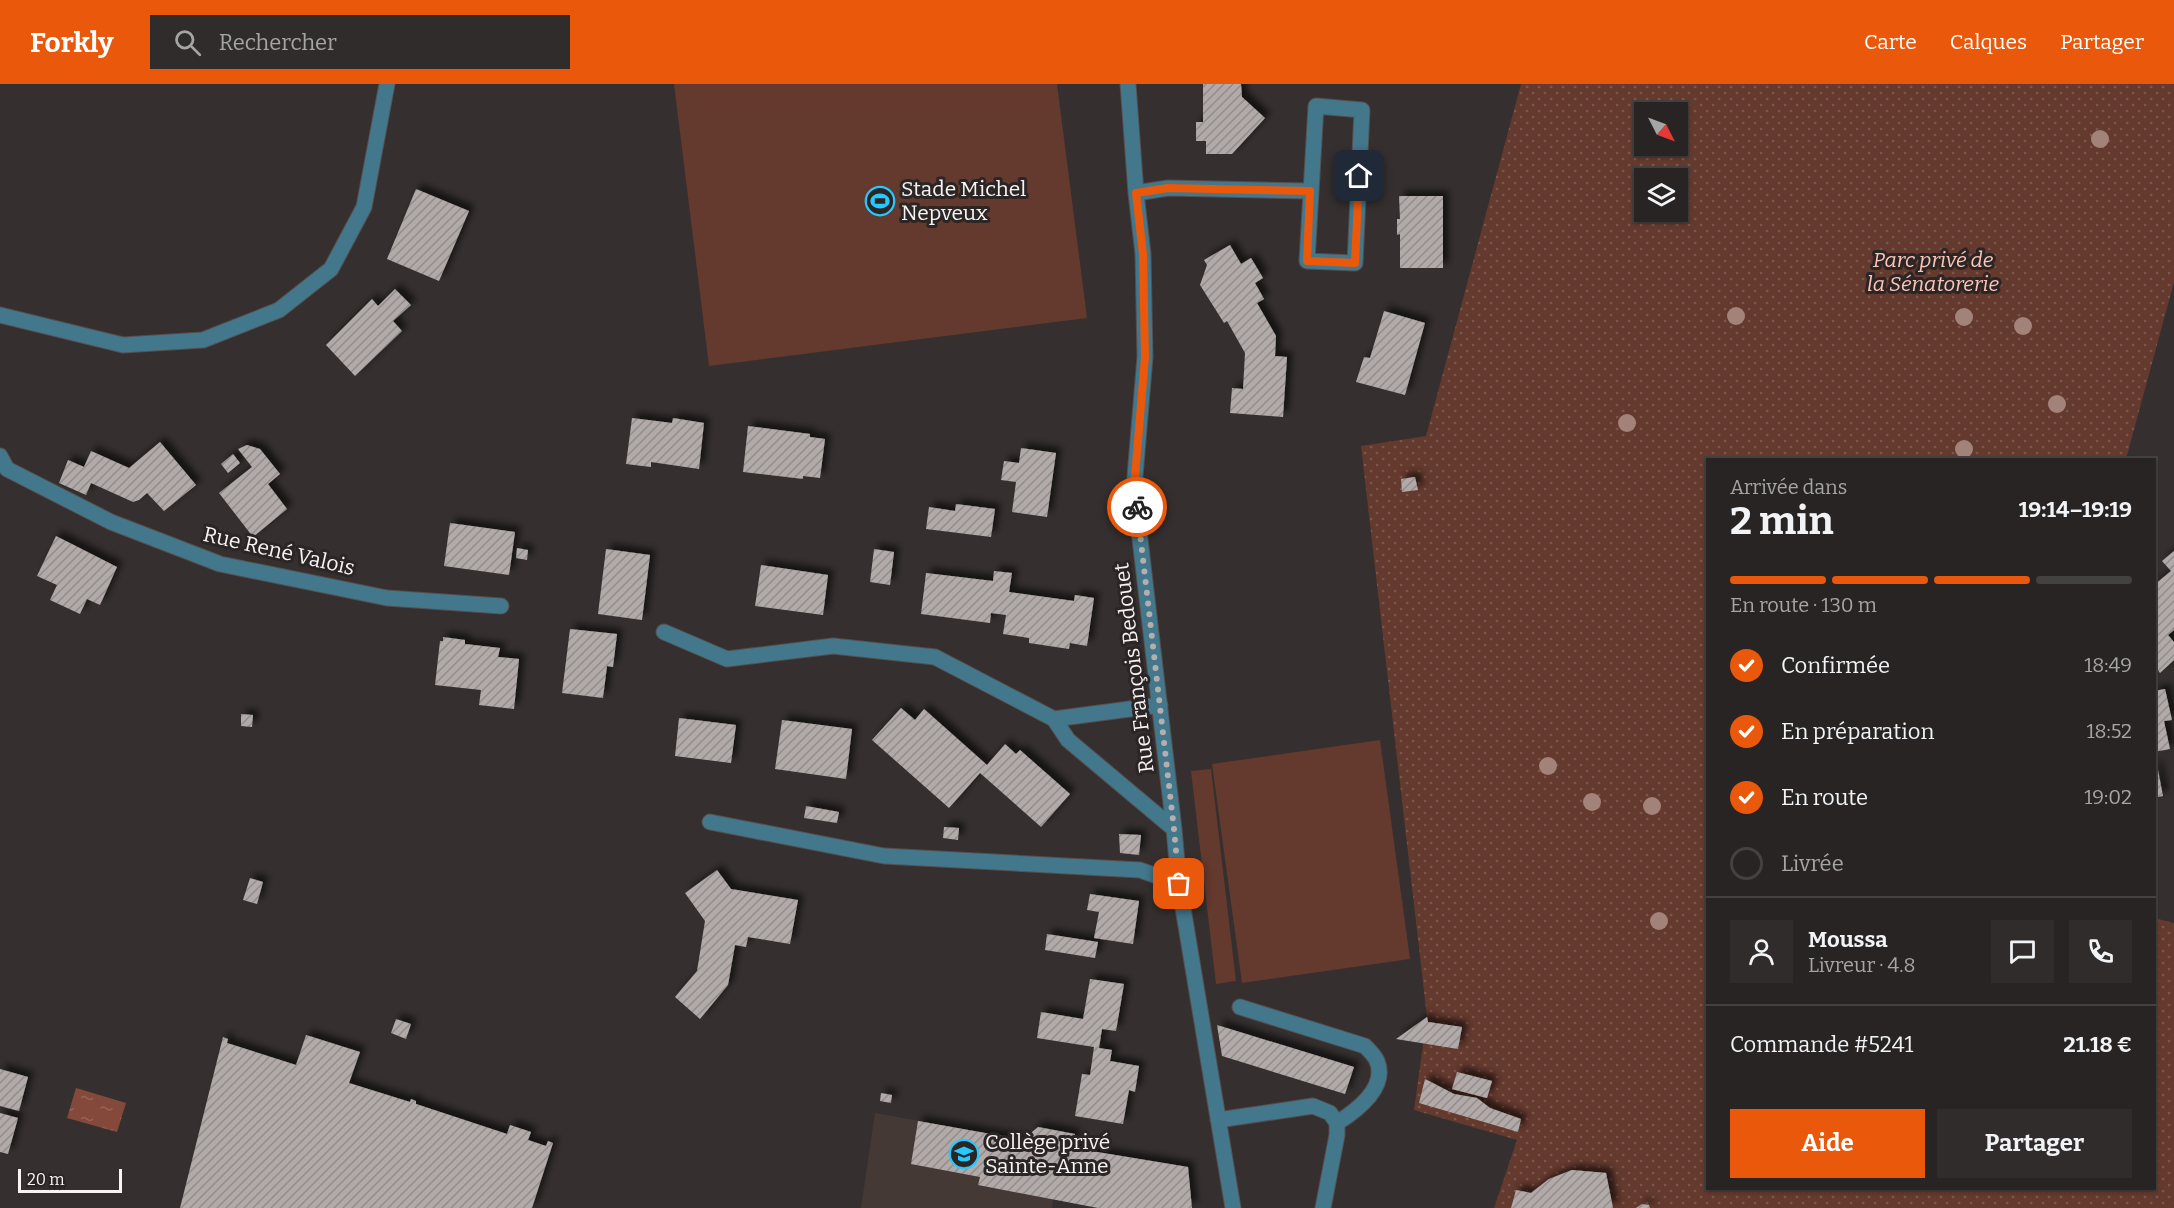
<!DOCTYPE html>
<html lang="fr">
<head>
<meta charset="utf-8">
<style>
	:root { --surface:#282423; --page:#302c2b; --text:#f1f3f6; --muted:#a5a4a6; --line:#444141; --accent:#ea580c }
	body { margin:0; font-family:Bitter,serif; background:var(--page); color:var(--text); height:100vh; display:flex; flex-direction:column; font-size:22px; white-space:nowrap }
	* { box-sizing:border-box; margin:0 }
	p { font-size:20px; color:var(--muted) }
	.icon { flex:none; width:33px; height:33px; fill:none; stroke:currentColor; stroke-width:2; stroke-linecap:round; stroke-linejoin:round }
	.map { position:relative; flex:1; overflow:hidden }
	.sheet { position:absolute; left:1706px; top:374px; width:450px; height:732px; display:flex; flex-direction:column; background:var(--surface); border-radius:0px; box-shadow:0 2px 4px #0004,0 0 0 2px var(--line) }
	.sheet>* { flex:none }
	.needle { width:39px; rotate:132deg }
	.tools { position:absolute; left:1634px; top:18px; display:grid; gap:12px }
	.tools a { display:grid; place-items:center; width:54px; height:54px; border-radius:0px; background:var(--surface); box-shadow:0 2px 4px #0004,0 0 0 2px var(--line); font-size:30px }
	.scale { position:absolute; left:18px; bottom:15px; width:104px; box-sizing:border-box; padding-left:6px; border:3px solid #f8f4f3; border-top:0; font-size:16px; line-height:21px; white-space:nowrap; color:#f8f4f3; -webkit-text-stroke:4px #2b2625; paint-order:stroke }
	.pin { position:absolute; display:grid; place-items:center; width:51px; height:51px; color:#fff; margin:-26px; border-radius:12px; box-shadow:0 3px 9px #0006 }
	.courier { position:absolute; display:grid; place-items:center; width:60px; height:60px; margin:-30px; border:4px solid #ea580c; border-radius:50%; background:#fff; color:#222; box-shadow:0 2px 8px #0007 }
	.headline em { font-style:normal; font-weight:700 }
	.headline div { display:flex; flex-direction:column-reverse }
	.headline { display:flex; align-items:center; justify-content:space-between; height:102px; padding:0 24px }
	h1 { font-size:39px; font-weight:700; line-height:45px }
	.bar { display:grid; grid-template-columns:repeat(4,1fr); gap:9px 6px; align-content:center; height:72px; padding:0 24px }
	.bar i { height:8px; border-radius:4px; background:var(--line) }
	.bar .on { background:var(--accent) }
	.bar p { grid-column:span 4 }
	.line { display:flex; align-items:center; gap:15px; padding:0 24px; border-top:2px solid var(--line) }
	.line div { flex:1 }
	.round { display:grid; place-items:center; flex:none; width:63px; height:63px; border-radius:0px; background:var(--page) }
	ol { padding:0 24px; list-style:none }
	li { display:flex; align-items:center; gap:18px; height:66px }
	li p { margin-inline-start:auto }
	li .icon { padding:6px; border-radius:50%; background:var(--accent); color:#fff; stroke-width:4 }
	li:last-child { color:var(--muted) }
	li i { width:33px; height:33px; border:3px solid var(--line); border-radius:50% }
	.primary-button { display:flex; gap:12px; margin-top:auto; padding:12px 24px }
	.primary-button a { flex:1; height:69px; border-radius:0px; background:var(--accent); color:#fff; font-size:24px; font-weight:700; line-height:69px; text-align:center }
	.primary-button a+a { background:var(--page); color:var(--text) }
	header { display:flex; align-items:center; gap:36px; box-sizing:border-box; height:84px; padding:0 30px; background:var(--accent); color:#fff }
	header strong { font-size:28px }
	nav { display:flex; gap:33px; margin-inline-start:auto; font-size:21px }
	.search { width:420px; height:54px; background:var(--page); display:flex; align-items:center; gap:15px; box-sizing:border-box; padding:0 21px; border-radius:0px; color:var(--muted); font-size:22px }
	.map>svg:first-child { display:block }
	.built { fill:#453936 }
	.grass { fill:#64392e }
	.park { fill:url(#park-dots); fill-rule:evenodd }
	.water { fill:url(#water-ripples) }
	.building { fill:url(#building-hatch); filter:url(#shadow) }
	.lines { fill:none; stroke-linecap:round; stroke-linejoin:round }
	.minor-casing { stroke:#544f4e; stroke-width:17 }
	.minor { stroke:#43778c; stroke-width:15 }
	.tree { fill:#a38279 }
	.done { stroke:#b4afae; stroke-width:6; stroke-dasharray:0 10.8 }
	.route { stroke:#ea580c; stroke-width:8 }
	.labels { text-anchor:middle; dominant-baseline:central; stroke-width:6; stroke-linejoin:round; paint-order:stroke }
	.poi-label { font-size:21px; fill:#f8f4f3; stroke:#2b2625; text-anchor:start }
	.park-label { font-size:21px; font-style:italic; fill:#fdc5b6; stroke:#2b2625 }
	.street-label { font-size:21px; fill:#f8f4f3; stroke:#2b2625 }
</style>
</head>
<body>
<header>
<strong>Forkly</strong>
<div class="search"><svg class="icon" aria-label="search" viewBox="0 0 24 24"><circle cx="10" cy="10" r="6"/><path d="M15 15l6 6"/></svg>Rechercher</div>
<nav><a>Carte</a><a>Calques</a><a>Partager</a></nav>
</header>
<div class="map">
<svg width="2174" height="1124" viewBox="0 0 2174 1124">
	<defs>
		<pattern id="park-dots" width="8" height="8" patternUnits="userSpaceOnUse" patternTransform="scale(1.5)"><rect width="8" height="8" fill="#64392e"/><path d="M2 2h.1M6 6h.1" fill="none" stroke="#7b564d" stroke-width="1.8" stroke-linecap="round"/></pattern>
		<pattern id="water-ripples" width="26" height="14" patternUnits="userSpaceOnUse" patternTransform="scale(1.5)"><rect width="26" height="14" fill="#84493b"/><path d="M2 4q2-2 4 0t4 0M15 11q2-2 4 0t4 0" fill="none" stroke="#966458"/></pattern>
		<pattern id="building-hatch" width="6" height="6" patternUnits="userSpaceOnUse" patternTransform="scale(1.5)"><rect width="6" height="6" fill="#b1aaa8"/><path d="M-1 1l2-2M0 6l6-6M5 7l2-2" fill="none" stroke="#928d8c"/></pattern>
		<filter id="shadow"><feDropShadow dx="5.5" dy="-5.5" stdDeviation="3" flood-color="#0009"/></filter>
	</defs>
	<rect width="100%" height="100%" fill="#35302f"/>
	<path class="built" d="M 875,1029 L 1030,1057 L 1058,1078 L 1052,1124 L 861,1124 Z"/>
	<path class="grass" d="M 674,0 L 1057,0 L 1087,234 L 709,282 Z
		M 1380,656 L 1410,875 L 1242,899 L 1212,680 Z
		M 1211,685 L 1236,897 L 1216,900 L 1191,687 Z"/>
	<path class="park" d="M 1521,0 L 2174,0 L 2174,198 L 2126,375 L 1707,375 L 1707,1104 L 2154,1104 L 2154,834 L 2174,839 L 2174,1124 L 1494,1124 L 1517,1056 L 1414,1026 L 1427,933 L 1361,362 L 1426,352 ZM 1644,28 L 1677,28 L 1677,62 L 1644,62 ZM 1644,94 L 1677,94 L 1677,128 L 1644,128 Z"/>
	<path class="water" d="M 76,1004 L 126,1019 L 117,1048 L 67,1034 Z"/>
	<path class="building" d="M 1203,0 L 1241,0 L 1242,13 L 1265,34 L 1232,70 L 1206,70 L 1206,57 L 1196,57 L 1196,38 L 1203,38 Z
		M 416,105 L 469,127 L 439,197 L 387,175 Z
		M 1399,112 L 1443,112 L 1443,184 L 1400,184 L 1400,150 L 1397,151 L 1397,135 L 1400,135 Z
		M 1230,161 L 1241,180 L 1251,174 L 1263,194 L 1255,199 L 1264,215 L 1257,219 L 1276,252 L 1275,272 L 1287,273 L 1283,333 L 1230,329 L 1232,304 L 1243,305 L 1245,269 L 1227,237 L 1224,239 L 1200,201 L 1207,181 L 1204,176 Z
		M 395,205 L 411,221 L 393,237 L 402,247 L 355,292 L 326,261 L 372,215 L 378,222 Z
		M 1384,227 L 1425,239 L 1405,311 L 1356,298 L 1364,273 L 1370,274 Z
		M 632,334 L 672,339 L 673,334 L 704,339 L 699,385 L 651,378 L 651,383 L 626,380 Z
		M 748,342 L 810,350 L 810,353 L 825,355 L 820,394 L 803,392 L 803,395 L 743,388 Z
		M 160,358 L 196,401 L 164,427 L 147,409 L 139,416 L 133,418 L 91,399 L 86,411 L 59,399 L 68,376 L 84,383 L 91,367 L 129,384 Z
		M 247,361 L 260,365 L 280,390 L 268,400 L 287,425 L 253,453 L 219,409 L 252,383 L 238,365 Z
		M 1021,364 L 1056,369 L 1047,433 L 1012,428 L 1016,398 L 1001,396 L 1004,377 L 1019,379 Z
		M 233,370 L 240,379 L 228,389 L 221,380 Z
		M 1415,393 L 1418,406 L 1402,408 L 1401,395 Z
		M 956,420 L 995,425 L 991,453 L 926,445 L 929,423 L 955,427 Z
		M 450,439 L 515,448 L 509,491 L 444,482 Z
		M 56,452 L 117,483 L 100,521 L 87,515 L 80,530 L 50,516 L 57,501 L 37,492 Z
		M 517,464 L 528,466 L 527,476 L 516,474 Z
		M 606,465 L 650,471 L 642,536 L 598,530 Z
		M 874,465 L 894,468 L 890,501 L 870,498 Z
		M 2174,467 L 2174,546 L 2168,551 L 2174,558 L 2174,576 L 2160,589 L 2154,581 L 2154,501 L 2171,487 L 2162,477 Z
		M 761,481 L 828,491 L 823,531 L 755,522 Z
		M 994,487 L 1012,489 L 1009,508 L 1074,517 L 1075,511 L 1094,514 L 1087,562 L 1070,559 L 1069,565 L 1029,559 L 1029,554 L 1003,550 L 1006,531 L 991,529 L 990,539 L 921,530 L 926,489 L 993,497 Z
		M 570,545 L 617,550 L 613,583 L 607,582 L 603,614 L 562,609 Z
		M 443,553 L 465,556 L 465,560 L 500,564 L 498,573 L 519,575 L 514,625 L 479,621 L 481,606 L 435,601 L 440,557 L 443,557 Z
		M 2165,605 L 2172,636 L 2164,637 L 2170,665 L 2154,668 L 2154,607 Z
		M 901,624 L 915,636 L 924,625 L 987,681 L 1005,660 L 1016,670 L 1020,666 L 1070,710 L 1041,743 L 980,689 L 949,724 L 872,656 Z
		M 241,630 L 253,631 L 252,643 L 241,642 Z
		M 679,634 L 736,641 L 731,679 L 675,672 Z
		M 782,636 L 852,645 L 846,695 L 775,685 Z
		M 2157,681 L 2163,712 L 2154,714 L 2154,682 Z
		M 806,722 L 839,728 L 837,739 L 804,734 Z
		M 944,743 L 959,744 L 958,756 L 943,754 Z
		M 1119,750 L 1141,751 L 1139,771 L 1120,769 Z
		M 717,786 L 731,805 L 798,816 L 790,860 L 748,853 L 746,863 L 735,861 L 728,901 L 700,935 L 675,913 L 697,887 L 705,837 L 685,809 Z
		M 250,794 L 263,798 L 257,820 L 243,816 Z
		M 1090,810 L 1139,817 L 1133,860 L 1094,854 L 1099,828 L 1087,826 Z
		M 1047,850 L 1098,858 L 1095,874 L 1045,866 Z
		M 1090,895 L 1124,900 L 1116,947 L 1102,945 L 1099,964 L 1112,966 L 1110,977 L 1139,982 L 1135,1008 L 1129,1006 L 1123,1040 L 1075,1032 L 1082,990 L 1090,991 L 1094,963 L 1037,954 L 1041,928 L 1083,935 Z
		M 1427,933 L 1428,938 L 1462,943 L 1458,965 L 1396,955 Z
		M 396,935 L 411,940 L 406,955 L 391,949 Z
		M 1217,941 L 1354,983 L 1345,1010 L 1222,972 Z
		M 306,951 L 360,968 L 349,999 L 410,1018 L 411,1015 L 416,1017 L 416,1020 L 507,1050 L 510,1041 L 531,1048 L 528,1056 L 546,1062 L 548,1057 L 553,1059 L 532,1124 L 180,1124 L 223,953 L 228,955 L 227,959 L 296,981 Z
		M 0,985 L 28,993 L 19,1027 L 0,1022 Z
		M 1457,988 L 1492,997 L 1487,1014 L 1452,1005 Z
		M 1425,995 L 1454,1010 L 1477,1014 L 1490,1024 L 1521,1035 L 1518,1048 L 1419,1019 Z
		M 881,1009 L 892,1011 L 891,1019 L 880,1017 Z
		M 0,1029 L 18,1034 L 8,1070 L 0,1068 Z
		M 918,1037 L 1030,1057 L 1032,1048 L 1038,1043 L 1075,1050 L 1073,1064 L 1188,1083 L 1192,1124 L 1098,1124 L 978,1101 L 980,1093 L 911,1080 Z
		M 1572,1086 L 1606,1089 L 1613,1124 L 1511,1124 L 1516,1106 L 1531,1109 L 1549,1095 Z
		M 1642,1120 L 1649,1121 L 1650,1124 L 1636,1124 Z"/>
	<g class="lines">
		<g class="minor-casing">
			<path id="minor" d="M 1128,0 L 1136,109 L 1143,170 L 1145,273 L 1134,404 L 1174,745 L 1179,800 L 1233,1124
				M 1316,22 L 1362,26 L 1355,179 L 1307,177 Z
				M 1136,109 L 1168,104 L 1310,107
				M 0,231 L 123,261 L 203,256 L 279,226 L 331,185 L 364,123 L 387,0
				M 0,372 L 7,385 L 111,438 L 220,480 L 387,514 L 501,522
				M 664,548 L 727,575 L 833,562 L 935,573 L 1054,635 L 1068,656 L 1174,745
				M 1054,635 L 1160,621
				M 710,738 L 884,772 L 1140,786 L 1179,800
				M 1240,923 L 1365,962 C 1369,966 1375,972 1377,977 C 1388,1004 1356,1027 1337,1039
				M 1218,1036 L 1313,1022 L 1330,1029 L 1337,1039 L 1337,1051 L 1323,1124"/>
		</g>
		<use href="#minor" class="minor"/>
	</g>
	<g class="tree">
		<circle cx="2100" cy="55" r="9"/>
		<circle cx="1736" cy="232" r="9"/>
		<circle cx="1964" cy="233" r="9"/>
		<circle cx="2023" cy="242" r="9"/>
		<circle cx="2057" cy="320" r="9"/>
		<circle cx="1627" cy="339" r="9"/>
		<circle cx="1964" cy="365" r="9"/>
		<circle cx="1548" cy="682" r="9"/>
		<circle cx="1592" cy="718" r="9"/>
		<circle cx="1652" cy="722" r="9"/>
		<circle cx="1659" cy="837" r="9"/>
	</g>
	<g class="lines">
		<path class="done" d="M 1137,423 L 1174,745 L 1179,800"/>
		<path class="route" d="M 1137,423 L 1134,404 L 1145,273 L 1143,170 L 1136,109 L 1168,104 L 1310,107 L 1307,177 L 1355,179 L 1359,92"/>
	</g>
	<defs>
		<g id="stadium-ring" transform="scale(1.5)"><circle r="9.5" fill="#2b2625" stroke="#25c9fe" stroke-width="1.5"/><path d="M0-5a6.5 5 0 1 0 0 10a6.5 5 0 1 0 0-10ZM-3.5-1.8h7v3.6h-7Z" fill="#25c9fe"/></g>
		<g id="school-ring" transform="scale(1.5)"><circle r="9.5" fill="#2b2625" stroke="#25c9fe" stroke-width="1.5"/><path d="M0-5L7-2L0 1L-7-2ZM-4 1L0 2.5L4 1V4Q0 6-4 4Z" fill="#25c9fe"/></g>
	</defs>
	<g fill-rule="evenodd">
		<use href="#stadium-ring" x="880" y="117"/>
		<use href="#school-ring" x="964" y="1070"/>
	</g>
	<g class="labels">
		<g class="poi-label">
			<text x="901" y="105">Stade Michel<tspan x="901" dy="24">Nepveux</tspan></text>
			<text x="985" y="1058">Collège privé<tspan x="985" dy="24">Sainte-Anne</tspan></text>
		</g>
		<g class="park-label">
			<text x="1933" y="176">Parc privé de<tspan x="1933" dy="24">la Sénatorerie</tspan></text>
		</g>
		<g class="street-label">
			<text transform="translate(279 467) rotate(13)">Rue René Valois</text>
			<text transform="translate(1134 584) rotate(-97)">Rue François Bedouet</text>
		</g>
	</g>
</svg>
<div class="tools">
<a><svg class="needle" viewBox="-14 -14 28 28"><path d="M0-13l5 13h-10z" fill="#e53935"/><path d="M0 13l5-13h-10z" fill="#a5a4a6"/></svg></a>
<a><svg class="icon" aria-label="layers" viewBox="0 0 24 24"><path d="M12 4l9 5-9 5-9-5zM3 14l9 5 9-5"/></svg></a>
</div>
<div class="scale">20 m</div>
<div class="pin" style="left:1179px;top:800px;background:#ea580c"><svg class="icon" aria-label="bag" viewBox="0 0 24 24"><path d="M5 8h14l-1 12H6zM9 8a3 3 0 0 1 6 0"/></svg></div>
<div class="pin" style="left:1359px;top:92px;background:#1f2937"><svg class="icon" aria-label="home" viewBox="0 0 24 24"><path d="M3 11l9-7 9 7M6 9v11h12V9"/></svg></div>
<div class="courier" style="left:1137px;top:423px"><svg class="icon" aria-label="bike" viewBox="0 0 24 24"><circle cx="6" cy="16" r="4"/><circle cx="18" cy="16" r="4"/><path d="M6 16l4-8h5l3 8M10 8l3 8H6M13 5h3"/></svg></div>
<section class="sheet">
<div class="headline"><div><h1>2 min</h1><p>Arrivée dans</p></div><em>19:14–19:19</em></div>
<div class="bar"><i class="on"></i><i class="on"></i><i class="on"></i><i></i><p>En route · 130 m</p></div>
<ol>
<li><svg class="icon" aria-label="check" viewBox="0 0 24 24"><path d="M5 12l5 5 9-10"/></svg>Confirmée<p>18:49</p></li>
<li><svg class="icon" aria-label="check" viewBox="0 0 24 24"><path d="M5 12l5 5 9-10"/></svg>En préparation<p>18:52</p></li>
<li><svg class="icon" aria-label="check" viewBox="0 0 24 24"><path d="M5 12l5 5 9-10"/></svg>En route<p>19:02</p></li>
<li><i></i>Livrée</li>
</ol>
<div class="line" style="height:108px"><a class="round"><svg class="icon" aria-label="person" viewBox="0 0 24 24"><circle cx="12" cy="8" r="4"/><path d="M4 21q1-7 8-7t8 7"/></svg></a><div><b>Moussa</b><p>Livreur · 4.8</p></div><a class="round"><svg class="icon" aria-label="chat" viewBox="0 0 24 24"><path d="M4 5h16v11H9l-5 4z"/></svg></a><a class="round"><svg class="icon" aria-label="phone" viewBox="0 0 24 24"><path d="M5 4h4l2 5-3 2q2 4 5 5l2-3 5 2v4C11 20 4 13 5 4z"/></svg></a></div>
<div class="line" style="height:78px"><div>Commande #5241</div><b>21.18 €</b></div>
<div class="primary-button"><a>Aide</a><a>Partager</a></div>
</section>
</div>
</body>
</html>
